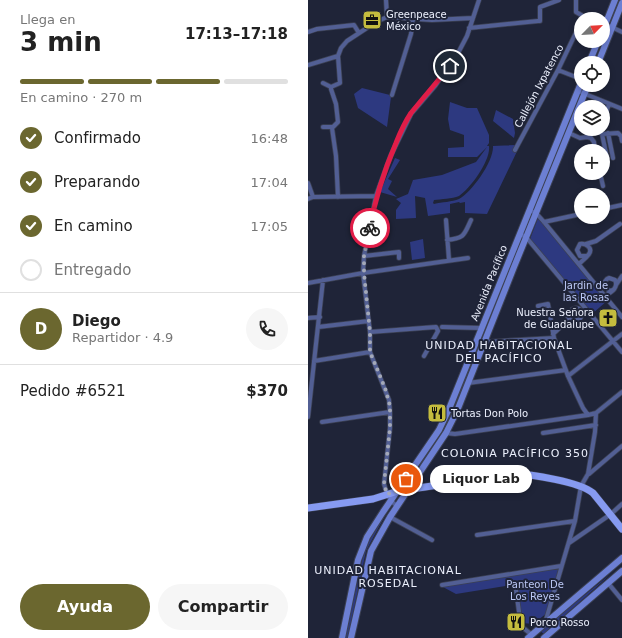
<!DOCTYPE html>
<html lang="es">
<head>
<meta charset="utf-8">
<style>
	:root { --surface:#fff; --page:#f6f6f6; --text:#222; --muted:#767676; --line:#e0e0e0; --accent:#6b672f }
	body { margin:0; font-family:"DejaVu Sans",sans-serif; background:var(--page); color:var(--text); height:100vh; display:flex; flex-direction:column; font-size:15px; white-space:nowrap }
	* { box-sizing:border-box; margin:0 }
	p { font-size:13px; color:var(--muted) }
	.icon { flex:none; width:22px; height:22px; fill:none; stroke:currentColor; stroke-width:2; stroke-linecap:round; stroke-linejoin:round }
	.map { position:relative; flex:1; overflow:hidden }
	.drawer { display:flex; flex-direction:column; background:var(--surface); width:308px }
	.drawer>* { flex:none }
	.needle { width:26px; rotate:66deg }
	.tools { position:absolute; left:266px; top:12px; display:grid; gap:8px }
	.tools a { display:grid; place-items:center; width:36px; height:36px; border-radius:50%; background:var(--surface); box-shadow:0 2px 6px #0003; font-size:20px }
	.pin { position:absolute; display:grid; place-items:center; width:34px; height:34px; color:#fff; margin:-17px; border:2px solid #fff; border-radius:50%; box-shadow:0 1px 4px #0007 }
	.courier { position:absolute; display:grid; place-items:center; width:40px; height:40px; margin:-20px; border:3px solid #e11d48; border-radius:50%; background:#fff; color:#222; box-shadow:0 1px 5px #0007 }
	.bubble { position:absolute; height:28px; border-radius:14px; background:var(--surface); box-shadow:0 2px 6px #0003; font-size:13px; font-weight:700; line-height:28px; text-align:center }
	.head em { font-style:normal; font-weight:700 }
	.head div { display:flex; flex-direction:column-reverse }
	.head { display:flex; align-items:center; justify-content:space-between; height:68px; padding:0 20px }
	h1 { font-size:26px; font-weight:700; line-height:30px }
	.bar { display:grid; grid-template-columns:repeat(4,1fr); gap:6px 4px; align-content:center; height:48px; padding:0 20px }
	.bar i { height:5px; border-radius:3px; background:var(--line) }
	.bar .active { background:var(--accent) }
	.bar p { grid-column:span 4 }
	.line { display:flex; align-items:center; gap:10px; padding:0 20px; border-top:1px solid var(--line) }
	.line div { flex:1 }
	.round { display:grid; place-items:center; flex:none; width:42px; height:42px; border-radius:21px; background:var(--page) }
	ol { padding:0 20px; list-style:none }
	li { display:flex; align-items:center; gap:12px; height:44px }
	li p { margin-inline-start:auto }
	li .icon { padding:4px; border-radius:50%; background:var(--accent); color:#fff; stroke-width:4 }
	li:last-child { color:var(--muted) }
	li i { width:22px; height:22px; border:2px solid var(--line); border-radius:50% }
	.primary-button { display:flex; gap:8px; margin-top:auto; padding:8px 20px }
	.primary-button a { flex:1; height:46px; border-radius:24px; background:var(--accent); color:#fff; font-size:16px; font-weight:700; line-height:46px; text-align:center }
	.primary-button a+a { background:var(--page); color:var(--text) }
	main { display:flex; flex:1; min-height:0 }
	.map>svg:first-child { display:block }
	.green { fill:#2d3980 }
	.lines { fill:none; stroke-linecap:round; stroke-linejoin:round }
	.street-casing { stroke:#3c4154; stroke-width:5.5 }
	.secondary-casing { stroke:#3c4154; stroke-width:8 }
	.primary-casing { stroke:#3c4154; stroke-width:8 }
	.street { stroke:#525f94; stroke-width:4 }
	.secondary { stroke:#6c7fd3; stroke-width:6 }
	.primary { stroke:#869af1; stroke-width:7 }
	.done { stroke:#a4a9b8; stroke-width:4; stroke-dasharray:0 7.2 }
	.route { stroke:#e11d48; stroke-width:5 }
	.labels { text-anchor:middle; dominant-baseline:central; stroke-width:4; stroke-linejoin:round; paint-order:stroke }
	.poi-label { font-size:10px; fill:#ecf0fd; stroke:#1f2438; text-anchor:start }
	.street-label { font-size:10px; fill:#ecf0fd; stroke:#1f2438 }
	.park-label { font-size:10px; fill:#bcc8f5; stroke:#1f2438 }
	.neighbourhood-label { font-size:11px; letter-spacing:1px; fill:#ecf0fd; stroke:#1f2438 }
</style>
</head>
<body>
<main>
<section class="drawer">
<div class="head"><div><h1>3 min</h1><p>Llega en</p></div><em>17:13–17:18</em></div>
<div class="bar"><i class="active"></i><i class="active"></i><i class="active"></i><i></i><p>En camino · 270 m</p></div>
<ol>
<li><svg class="icon" aria-label="check" viewBox="0 0 24 24"><path d="M5 12l5 5 9-10"/></svg>Confirmado<p>16:48</p></li>
<li><svg class="icon" aria-label="check" viewBox="0 0 24 24"><path d="M5 12l5 5 9-10"/></svg>Preparando<p>17:04</p></li>
<li><svg class="icon" aria-label="check" viewBox="0 0 24 24"><path d="M5 12l5 5 9-10"/></svg>En camino<p>17:05</p></li>
<li><i></i>Entregado</li>
</ol>
<div class="line" style="height:72px"><b class="round" style="background:var(--accent);color:#fff">D</b><div><b>Diego</b><p>Repartidor · 4.9</p></div><a class="round"><svg class="icon" aria-label="phone" viewBox="0 0 24 24"><path d="M5 4h4l2 5-3 2q2 4 5 5l2-3 5 2v4C11 20 4 13 5 4z"/></svg></a></div>
<div class="line" style="height:52px"><div>Pedido #6521</div><b>$370</b></div>
<div class="primary-button"><a>Ayuda</a><a>Compartir</a></div>
</section>
<div class="map">
<svg width="314" height="638" viewBox="0 0 314 638">
	<rect width="100%" height="100%" fill="#1f2438"/>
	<path class="green" d="M 54,88 L 82,95 L 83,97 L 79,127 L 50,108 L 46,94 Z
		M 142,102 L 159,108 L 169,108 L 181,135 L 181,143 L 179,146 L 181,146 C 183,160 163,188 151,196 C 144,199 133,199 126,200 L 125,203 L 126,204 C 134,202 144,202 151,199 C 164,192 186,161 185,146 L 208,145 L 205,150 L 206,152 L 213,143 L 179,214 L 157,213 L 157,202 L 152,203 L 151,202 L 142,204 L 142,213 L 120,216 L 117,198 L 107,196 L 108,218 L 88,219 L 88,210 L 93,203 L 88,199 L 100,194 L 105,180 L 134,175 L 168,162 L 179,147 L 169,157 L 140,157 L 140,148 L 156,147 L 156,135 L 142,130 L 140,119 Z
		M 188,110 L 205,119 L 207,133 L 206,138 L 185,121 Z
		M 87,158 L 92,160 L 80,179 L 84,181 L 80,189 L 89,197 L 72,192 Z
		M 230,218 L 300,300 L 284,314 L 222,239 Z
		M 214,238 L 157,383 L 158,373 L 211,242 Z
		M 115,239 L 117,258 L 104,260 L 102,242 Z
		M 80,510 L 58,551 L 40,638 L 37,638 L 56,551 L 68,527 Z
		M 252,568 L 239,613 L 225,624 L 215,623 L 209,584 L 148,594 L 135,587 Z
		M 304,573 L 236,634 L 232,631 Z"/>
	<g class="lines">
		<g class="street-casing">
			<path id="street" d="M 78,0 L 79,17
				M 268,0 L 268,12 L 275,16 L 274,19
				M 297,24 L 314,32
				M 161,28 L 230,21 L 232,21 L 232,7 L 251,0
				M 0,32 L 9,29 L 46,25 L 51,33
				M 30,56 L 32,83 L 23,87 L 23,89 L 28,104 L 30,122 L 24,128 L 28,156 L 30,197
				M 0,65 L 30,56 L 33,48 L 39,41 L 68,22 L 79,17 L 124,20 L 165,18
				M 250,70 L 273,79
				M 15,83 L 23,87
				M 270,91 L 314,109
				M 84,95 L 103,34 L 105,19
				M 295,121 L 301,104
				M 15,127 L 24,127
				M 292,129 L 291,132 L 294,134 L 310,133 L 313,136 L 314,141
				M 261,133 L 272,138 L 279,137 L 283,138 L 286,142 L 287,151
				M 300,133 L 305,158
				M 294,134 L 299,158
				M 207,150 L 250,70 L 273,22
				M 292,173 L 295,186
				M 0,183 L 5,197
				M 0,199 L 5,197 L 68,196
				M 295,209 L 314,205
				M 221,210 L 228,213 L 236,222 L 314,317
				M 138,220 L 141,260
				M 236,222 L 273,214
				M 212,234 L 218,237 L 314,352
				M 139,240 C 157,238 156,235 163,220
				M 278,244 L 288,241 L 312,224
				M 56,256 L 91,252 L 91,258
				M 271,264 C 274,261 278,258 281,254 C 285,248 278,243 272,244 L 269,250 L 272,256 L 279,256
				M 0,283 L 55,273 L 160,258
				M 308,285 L 314,276
				M 297,296 C 303,292 311,288 307,280 L 301,278 L 299,279 L 295,284 L 296,287 L 302,291 L 305,290
				M 230,306 L 240,304 L 246,338 L 260,376 L 275,408 L 280,415 L 288,413 L 314,392
				M262 314a6 6 0 1 1 12 0a6 6 0 1 1-12 0Z
				M 0,318 L 12,317
				M 10,327 L 61,321
				M 134,327 L 173,328
				M 62,332 L 128,327 L 130,331 L 116,356
				M 245,334 L 259,321 L 261,315
				M 176,342 L 246,338
				M 6,361 L 62,352
				M 260,376 L 314,334
				M 160,383 L 258,370
				M 0,417 L 15,280
				M 14,422 L 82,412
				M 138,433 L 147,434 L 280,415
				M 235,433 L 288,425
				M 281,474 L 314,446
				M 89,506 L 83,501 L 79,494 L 76,484 L 82,428 L 82,412 L 81,400 L 62,352 L 62,332 L 55,273 L 56,256 L 68,196 L 83,155 L 103,114 L 127,86 L 149,55 L 159,36 L 171,0
				M 82,517 L 124,540
				M 169,535 L 267,521
				M 261,543 L 303,514 L 314,504
				M 300,583 L 314,600
				M 134,585 L 253,566
				M 208,590 L 213,626 L 224,635
				M 237,623 L 267,521 L 273,486 L 280,474 L 287,432 L 288,413"/>
		</g>
		<g class="secondary-casing">
			<path id="secondary" d="M 295,30 L 307,0
				M 281,63 L 290,41
				M 290,63 L 314,3
				M 34,638 L 50,560 L 59,537 L 75,512 L 131,430 L 141,409 L 273,83
				M 43,638 L 63,551 L 82,517 L 138,433 L 149,411 L 206,267 L 280,85
				M 220,638 L 314,558
				M 236,638 L 314,571"/>
		</g>
		<g class="primary-casing">
			<path id="primary" d="M 0,508 L 65,499 L 90,491 L 205,474 C 223,474 272,482 285,493 L 314,529"/>
		</g>
		<use href="#street" class="street"/>
		<use href="#secondary" class="secondary"/>
		<use href="#primary" class="primary"/>
	</g>
	<g class="lines">
		<path class="done" d="M 62,228 L 56,256 L 56,273 L 62,332 L 62,352 L 77,388 L 82,406 L 82,428 L 76,484 L 79,494 L 90,491 L 98,479"/>
		<path class="route" d="M 62,228 C 67,199 76,171 88,143 C 92,133 97,122 103,113 C 116,97 129,82 142,66"/>
	</g>
	<defs>
		<g id="office-square" transform="scale(1)"><rect x="-9" y="-9" width="18" height="18" rx="4" fill="#c4bc3e" stroke="#1f2438"/><path d="M-6-3h4V-5.5h4V-3h4V5H-6ZM-1-4.5V-3h2v-1.5ZM-6 0V1H6V0Z" fill="#111"/></g>
		<g id="church-square" transform="scale(1)"><rect x="-9" y="-9" width="18" height="18" rx="4" fill="#c4bc3e" stroke="#1f2438"/><path d="M-1.2-6h2.4v3.5h3.3v2.4h-3.3V6h-2.4V-.1h-3.3v-2.4h3.3Z" fill="#111"/></g>
		<g id="restaurant-square" transform="scale(1)"><rect x="-9" y="-9" width="18" height="18" rx="4" fill="#c4bc3e" stroke="#1f2438"/><path d="M-5-6h1v4h1v-4h1v4h1v-4h1v5L-1.5 .5V6h-2V.5L-5-1ZM5-6V6H3V1.5H1.5Q1.5-4 5-6Z" fill="#111"/></g>
	</defs>
	<g fill-rule="evenodd">
		<use href="#office-square" x="64" y="20"/>
		<use href="#church-square" x="300" y="318"/>
		<use href="#restaurant-square" x="129" y="413"/>
		<use href="#restaurant-square" x="208" y="622"/>
	</g>
	<g class="labels">
		<g class="poi-label">
			<text x="78" y="14">Greenpeace<tspan x="78" dy="12">México</tspan></text>
			<text x="286" y="312" text-anchor="end">Nuestra Señora<tspan x="286" dy="12">de Guadalupe</tspan></text>
			<text x="143" y="413">Tortas Don Polo</text>
			<text x="222" y="622">Porco Rosso</text>
		</g>
		<g class="street-label">
			<text transform="translate(231 86) rotate(-62)">Callejón Ixpatenco</text>
			<text transform="translate(181 283) rotate(-68)">Avenida Pacífico</text>
		</g>
		<g class="park-label">
			<text x="278" y="285">Jardin de<tspan x="278" dy="12">las Rosas</tspan></text>
			<text x="227" y="584">Panteon De<tspan x="227" dy="12">Los Reyes</tspan></text>
		</g>
		<g class="neighbourhood-label">
			<text x="191" y="345">UNIDAD HABITACIONAL<tspan x="191" dy="13">DEL PACÍFICO</tspan></text>
			<text x="207" y="453">COLONIA PACÍFICO 350</text>
			<text x="80" y="570">UNIDAD HABITACIONAL<tspan x="80" dy="13">ROSEDAL</tspan></text>
		</g>
	</g>
</svg>
<div class="tools">
<a><svg class="needle" viewBox="-14 -14 28 28"><path d="M0-13l5 13h-10z" fill="#e53935"/><path d="M0 13l5-13h-10z" fill="#767676"/></svg></a>
<a><svg class="icon" aria-label="locate" viewBox="0 0 24 24"><circle cx="12" cy="12" r="6"/><path d="M12 2v4M12 18v4M2 12h4M18 12h4"/></svg></a>
<a><svg class="icon" aria-label="layers" viewBox="0 0 24 24"><path d="M12 4l9 5-9 5-9-5zM3 14l9 5 9-5"/></svg></a>
<a>+</a>
<a>−</a>
</div>
<div class="pin" style="left:98px;top:479px;background:#ea580c"><svg class="icon" aria-label="bag" viewBox="0 0 24 24"><path d="M5 8h14l-1 12H6zM9 8a3 3 0 0 1 6 0"/></svg></div>
<div class="pin" style="left:142px;top:66px;background:#1f2937"><svg class="icon" aria-label="home" viewBox="0 0 24 24"><path d="M3 11l9-7 9 7M6 9v11h12V9"/></svg></div>
<div class="courier" style="left:62px;top:228px"><svg class="icon" aria-label="bike" viewBox="0 0 24 24"><circle cx="6" cy="16" r="4"/><circle cx="18" cy="16" r="4"/><path d="M6 16l4-8h5l3 8M10 8l3 8H6M13 5h3"/></svg></div>
<div class="bubble" style="left:122px;top:465px;width:102px">Liquor Lab</div>
</div>
</main>
</body>
</html>
